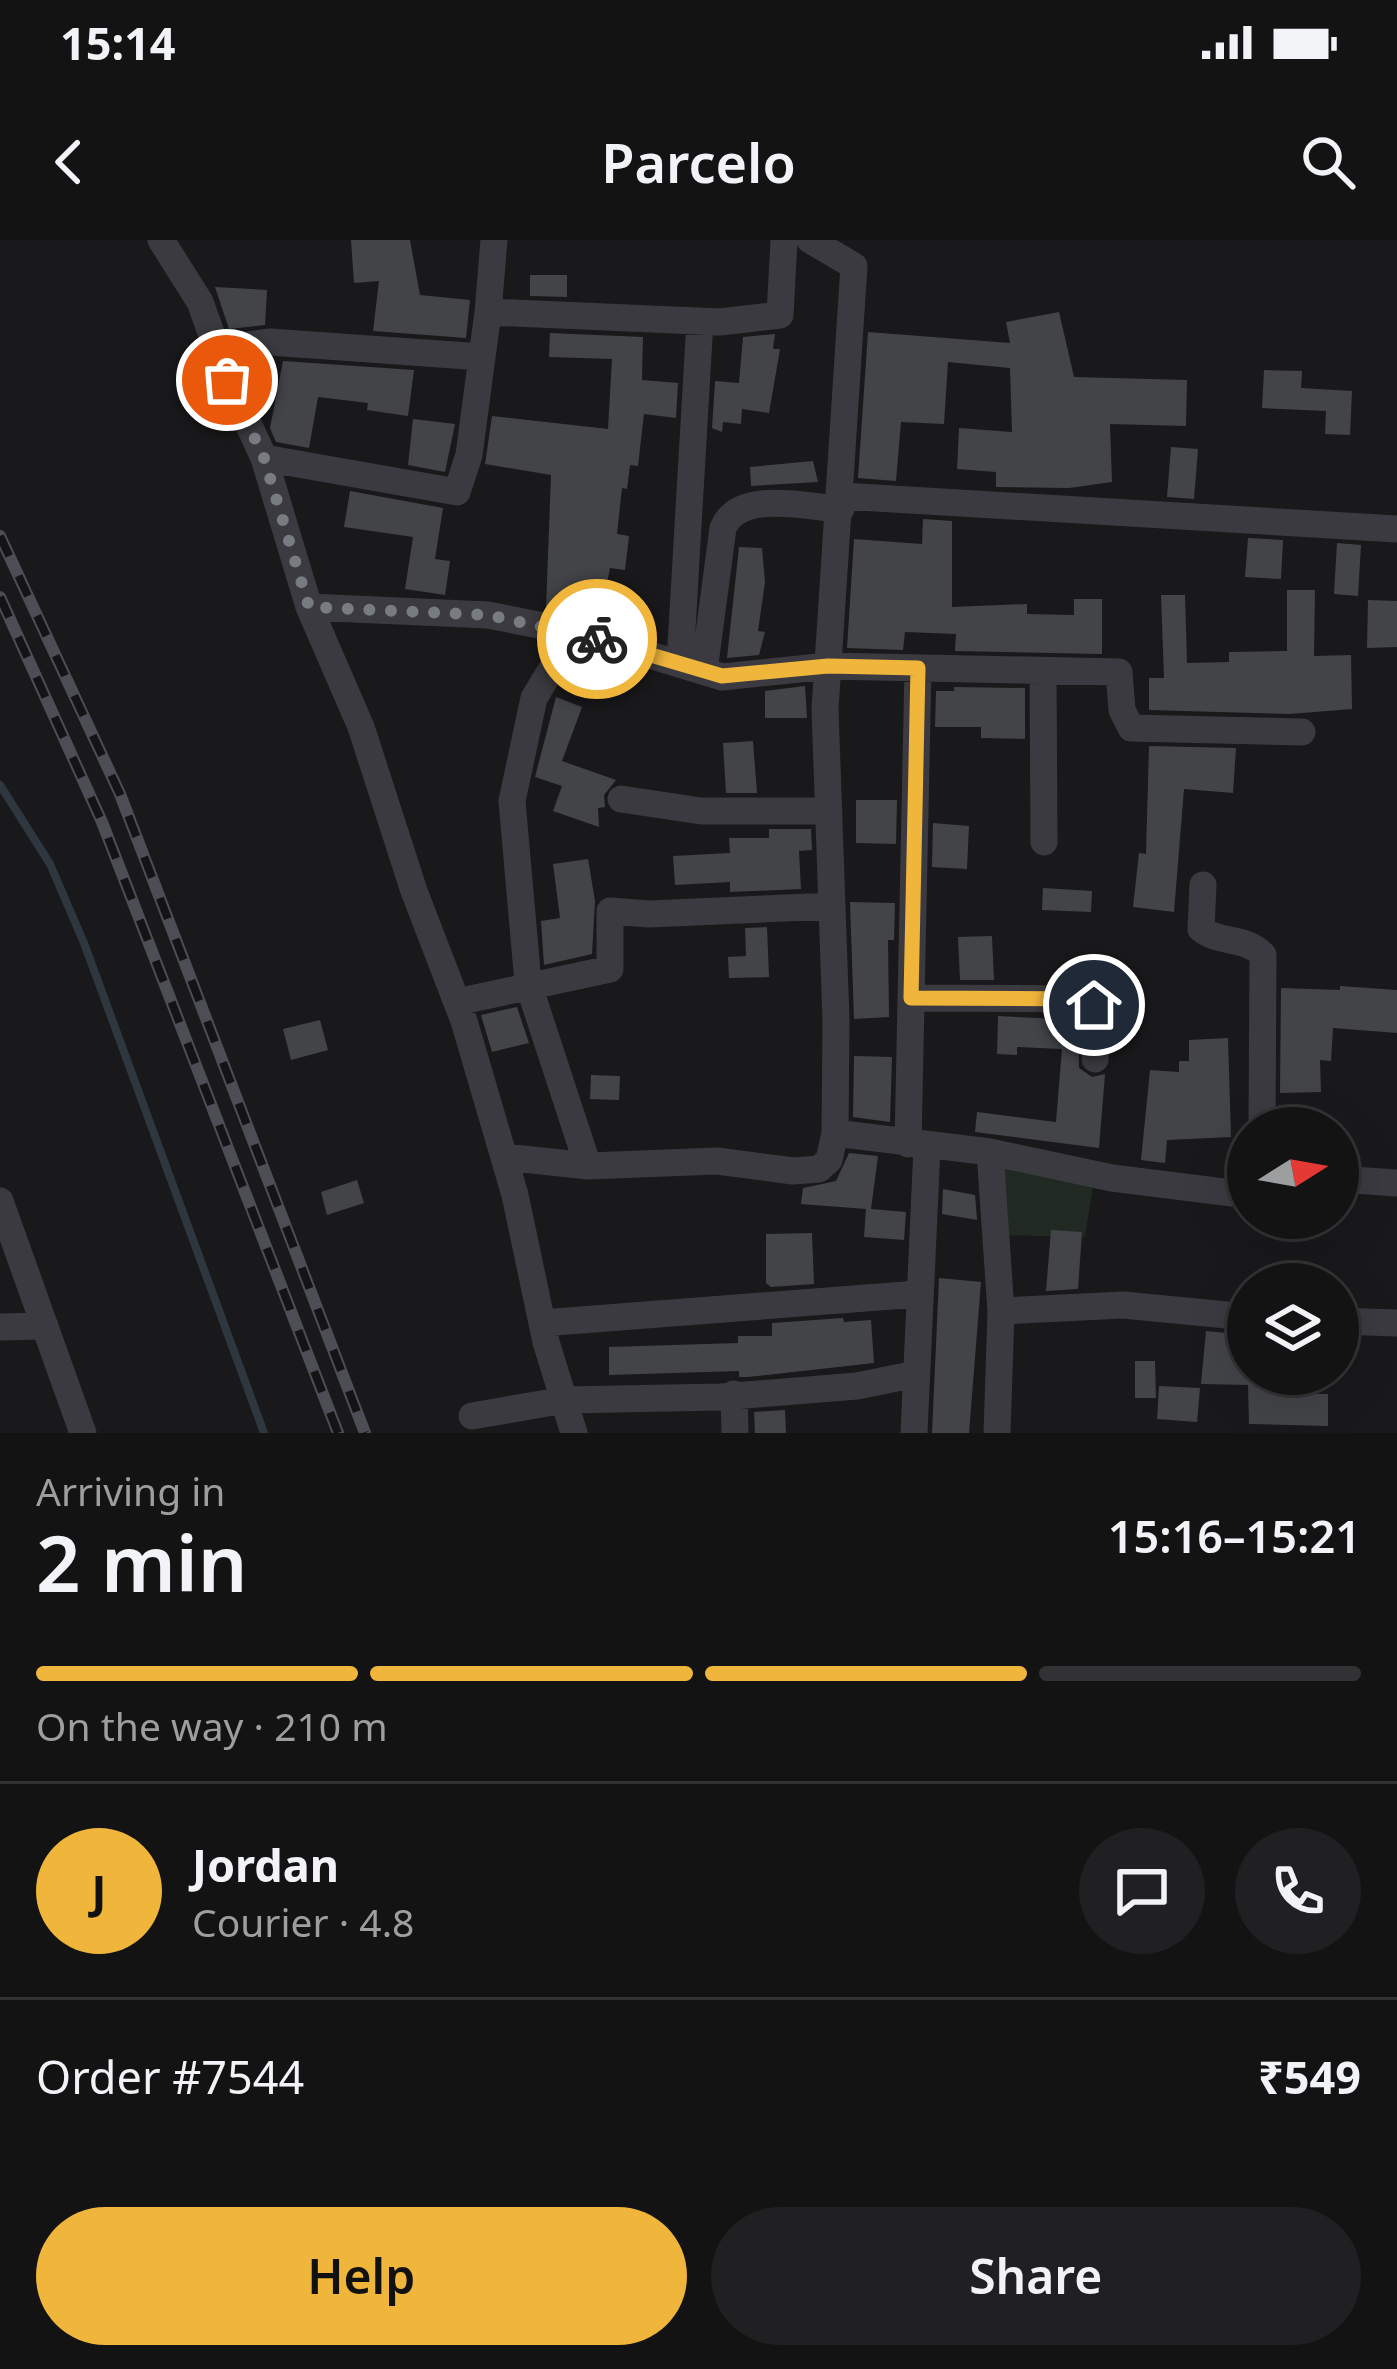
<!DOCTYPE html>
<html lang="en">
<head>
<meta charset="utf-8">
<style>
	:root { --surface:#131314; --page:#202022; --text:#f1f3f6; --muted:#9d9ea0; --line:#323234; --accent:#f0b53b }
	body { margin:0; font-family:"Noto Sans",sans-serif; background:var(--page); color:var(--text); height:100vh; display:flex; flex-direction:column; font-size:45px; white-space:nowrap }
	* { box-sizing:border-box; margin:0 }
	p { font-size:39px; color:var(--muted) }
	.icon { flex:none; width:66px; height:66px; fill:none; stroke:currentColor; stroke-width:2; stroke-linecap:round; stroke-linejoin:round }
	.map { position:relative; height:1193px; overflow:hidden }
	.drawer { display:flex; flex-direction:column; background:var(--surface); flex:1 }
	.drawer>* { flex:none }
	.needle { width:78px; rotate:79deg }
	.tools { position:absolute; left:1227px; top:867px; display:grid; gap:24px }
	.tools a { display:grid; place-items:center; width:132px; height:132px; border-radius:50%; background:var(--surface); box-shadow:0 12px 48px #0002,0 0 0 3px var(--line); font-size:60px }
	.pin { position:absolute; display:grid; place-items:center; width:102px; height:102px; color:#fff; margin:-51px; border:6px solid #fff; border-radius:50%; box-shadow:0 3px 12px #0007 }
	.courier { position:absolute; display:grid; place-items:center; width:120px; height:120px; margin:-60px; border:9px solid #f0b53b; border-radius:50%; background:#fff; color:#222; box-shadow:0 3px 15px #0007 }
	.head em { font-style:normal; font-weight:600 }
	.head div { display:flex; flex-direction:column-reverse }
	.head { display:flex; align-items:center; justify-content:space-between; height:204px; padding:0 36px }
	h1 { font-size:78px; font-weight:600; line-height:90px }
	.bar { display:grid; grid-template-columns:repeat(4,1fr); gap:18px 12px; align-content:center; height:144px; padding:0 36px }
	.bar i { height:15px; border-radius:9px; background:var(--line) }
	.bar .on { background:var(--accent) }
	.bar p { grid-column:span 4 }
	.line { display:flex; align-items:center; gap:30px; padding:0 36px; border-top:3px solid var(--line) }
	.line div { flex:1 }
	.round { display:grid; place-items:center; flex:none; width:126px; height:126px; border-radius:63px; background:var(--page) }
	.button { display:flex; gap:24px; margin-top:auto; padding:24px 36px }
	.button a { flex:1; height:138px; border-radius:72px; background:var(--accent); color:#111; font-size:48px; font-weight:600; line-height:138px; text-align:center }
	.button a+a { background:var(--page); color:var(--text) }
	.status { display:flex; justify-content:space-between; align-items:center; height:84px; padding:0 60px; background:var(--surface); direction:ltr }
	.status svg { height:33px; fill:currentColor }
	header { display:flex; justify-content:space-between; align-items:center; height:156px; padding:0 36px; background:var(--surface); font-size:54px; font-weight:600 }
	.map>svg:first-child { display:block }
	.green { fill:#202922 }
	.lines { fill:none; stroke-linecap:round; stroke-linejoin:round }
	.stream { stroke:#2e373f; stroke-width:8 }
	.building { fill:#434448 }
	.street { stroke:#3a3a40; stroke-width:27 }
	.rail-casing { stroke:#4d4e55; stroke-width:12 }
	.rail { stroke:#141316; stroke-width:8; stroke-dasharray:22; stroke-linecap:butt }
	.done { stroke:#787b82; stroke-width:12; stroke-dasharray:0 21.6 }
	.route { stroke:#f0b53b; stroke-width:15 }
</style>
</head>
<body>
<div class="status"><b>15:14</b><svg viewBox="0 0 49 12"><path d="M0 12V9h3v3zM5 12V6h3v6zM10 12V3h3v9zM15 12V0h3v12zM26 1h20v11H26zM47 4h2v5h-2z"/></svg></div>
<header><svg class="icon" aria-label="back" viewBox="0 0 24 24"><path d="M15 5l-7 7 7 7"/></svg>Parcelo<svg class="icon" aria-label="search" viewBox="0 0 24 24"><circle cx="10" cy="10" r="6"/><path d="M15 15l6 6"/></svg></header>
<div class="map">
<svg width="1397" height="1193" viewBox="0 0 1397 1193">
	<rect width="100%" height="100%" fill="#19191b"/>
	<path class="green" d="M 995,920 L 1094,940 L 1085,997 L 986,995 Z"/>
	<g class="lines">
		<path class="stream" d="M 0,545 L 50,624 L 84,703 L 264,1193"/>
	</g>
	<path class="building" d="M 351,0 L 410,0 L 420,55 L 470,60 L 466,98 L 373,91 L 379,41 L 354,43 Z
		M 530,35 L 567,35 L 567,57 L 530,56 Z
		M 215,47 L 267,50 L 265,85 L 229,89 Z
		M 1059,72 L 1074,137 L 1187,140 L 1186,186 L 1110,184 L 1112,242 L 1069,248 L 996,247 L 996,232 L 957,229 L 959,188 L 1012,192 L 1010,128 L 948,122 L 944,184 L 901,182 L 896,241 L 858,238 L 868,92 L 1010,103 L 1006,82 Z
		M 550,93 L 643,97 L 642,140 L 678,143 L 676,178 L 644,174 L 638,226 L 630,225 L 627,249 L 622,248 L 617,294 L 629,296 L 625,330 L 610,328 L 599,381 L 546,368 L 551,235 L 485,224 L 492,176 L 608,189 L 612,119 L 549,117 Z
		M 775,94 L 773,109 L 780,109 L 769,173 L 742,169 L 741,184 L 723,182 L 722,192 L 712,188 L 715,141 L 739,143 L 743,97 Z
		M 283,121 L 414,130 L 408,176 L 367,170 L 368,163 L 318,157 L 309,208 L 276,202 L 270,188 Z
		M 1264,130 L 1302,131 L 1301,148 L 1352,151 L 1350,195 L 1325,194 L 1326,171 L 1262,168 Z
		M 413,179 L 455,184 L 445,232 L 408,225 Z
		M 1171,207 L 1198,209 L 1194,259 L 1167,257 Z
		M 813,221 L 818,242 L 751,246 L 750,227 Z
		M 350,251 L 443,268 L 435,319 L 450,321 L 445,355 L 405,349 L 413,297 L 344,287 Z
		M 923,279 L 952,281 L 952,367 L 1027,364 L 1027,374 L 1074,375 L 1074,359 L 1102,359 L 1102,414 L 955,411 L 956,394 L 905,392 L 903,410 L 847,408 L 854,299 L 922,304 Z
		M 1248,298 L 1283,300 L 1281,339 L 1245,337 Z
		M 1337,303 L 1361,305 L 1358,356 L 1334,354 Z
		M 739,307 L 762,308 L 765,342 L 758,391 L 765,392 L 759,415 L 727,418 Z
		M 1287,350 L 1315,350 L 1314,416 L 1351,415 L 1352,469 L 1290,474 L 1149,470 L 1149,438 L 1164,438 L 1161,355 L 1185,355 L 1187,423 L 1229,422 L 1229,412 L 1287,411 Z
		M 1368,360 L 1397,361 L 1397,407 L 1367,408 Z
		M 805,446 L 807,478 L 765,478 L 765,451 Z
		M 954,447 L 1025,448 L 1025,499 L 981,498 L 981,487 L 935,487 L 936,451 L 954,451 Z
		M 556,457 L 582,467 L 562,521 L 616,540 L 604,555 L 605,567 L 598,568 L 599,587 L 553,571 L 562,546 L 535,537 Z
		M 753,501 L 757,553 L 726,553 L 723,503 Z
		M 1149,506 L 1236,508 L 1233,553 L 1184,549 L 1174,672 L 1133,667 L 1139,613 L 1146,614 Z
		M 856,560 L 897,560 L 896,604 L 856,603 Z
		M 933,583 L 969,586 L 967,629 L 932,627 Z
		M 769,589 L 811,589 L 812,610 L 799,611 L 801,649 L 730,652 L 730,642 L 675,645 L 673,616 L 730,613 L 729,598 L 769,598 Z
		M 588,619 L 595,661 L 592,714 L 544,725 L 541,681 L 560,678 L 553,624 Z
		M 1043,648 L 1092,651 L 1091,672 L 1042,670 Z
		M 850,662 L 895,663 L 894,700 L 888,700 L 889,777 L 854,779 Z
		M 767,687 L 769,737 L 729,738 L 728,717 L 746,716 L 745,688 Z
		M 992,696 L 994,740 L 960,740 L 958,697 Z
		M 1340,746 L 1397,750 L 1397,793 L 1333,788 L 1331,821 L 1320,820 L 1321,852 L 1280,853 L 1281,748 L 1340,750 Z
		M 517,767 L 529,803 L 492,812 L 481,775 Z
		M 998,776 L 1078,780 L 1079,828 L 1092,837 L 1105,834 L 1099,908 L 975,892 L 977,872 L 1056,882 L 1062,809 L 1017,807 L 1017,815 L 997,814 Z
		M 320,780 L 328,810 L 291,820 L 283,789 Z
		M 1228,798 L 1231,897 L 1167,900 L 1165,923 L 1141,920 L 1150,830 L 1179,832 L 1179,821 L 1189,821 L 1189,800 Z
		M 854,816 L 892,817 L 890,882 L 853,877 Z
		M 591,835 L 620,836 L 619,860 L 590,859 Z
		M 849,913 L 878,916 L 871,969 L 906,972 L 904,1000 L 864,997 L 866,969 L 801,964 L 803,948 L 836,941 Z
		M 357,940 L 364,963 L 327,975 L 321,952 Z
		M 943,949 L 975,955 L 977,980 L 942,974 Z
		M 1051,990 L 1082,992 L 1078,1049 L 1046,1051 Z
		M 812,993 L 814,1044 L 771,1047 L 766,1043 L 766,994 Z
		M 939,1038 L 981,1042 L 969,1193 L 932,1193 Z
		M 843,1078 L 844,1082 L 871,1080 L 874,1123 L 748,1137 L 739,1137 L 739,1131 L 609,1135 L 609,1107 L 738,1103 L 738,1096 L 772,1096 L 772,1083 Z
		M 1206,1091 L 1248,1095 L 1248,1134 L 1316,1134 L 1315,1154 L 1328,1154 L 1328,1186 L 1249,1184 L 1248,1145 L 1201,1144 Z
		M 1135,1121 L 1155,1121 L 1156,1158 L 1135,1158 Z
		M 1159,1146 L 1200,1148 L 1197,1182 L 1157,1179 Z
		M 785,1170 L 786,1193 L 755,1193 L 754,1172 Z"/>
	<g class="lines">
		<path class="street" d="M 161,0 L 200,62 L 228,140 L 264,218 L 309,367 L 361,487 L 414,651 L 464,781 L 515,955 L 546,1102 L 574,1193
			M 494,0 L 488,72 L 720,82 L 780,75 L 784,0
			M 216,109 L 270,102 L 482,117
			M 264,218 L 457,252 L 469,215 L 488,72
			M 842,256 L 1397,289
			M 309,367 L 488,375 L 574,392 L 722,437 L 828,426 L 1119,432 L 1122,470 L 1131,488 L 1302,492
			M 574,392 L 534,458 L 512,561 L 528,743 L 588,926
			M 680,423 L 700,81
			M 704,431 L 723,288 C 739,249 806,267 841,269
			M 1043,431 L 1044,602
			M 621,559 L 701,571 L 829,571
			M 1203,645 L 1201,689 C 1219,704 1246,696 1263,715 L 1262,888
			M 911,758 L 1083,759 C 1105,771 1096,798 1095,819
			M 457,762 L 610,729 L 610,671 L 649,674 L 832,666
			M 835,893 L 990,912 L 1112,938 L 1248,955
			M 908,904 L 918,428
			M 990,912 L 1001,1071 L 997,1193
			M 504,917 L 588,926 L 717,921 L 793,931 L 819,929 L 829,920 L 835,893 L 836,780 L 825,469 L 854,26 L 810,0
			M 1338,939 L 1397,943
			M 0,961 L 83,1193
			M 1001,1071 L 1123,1065 L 1248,1077
			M 1338,1081 L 1397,1083
			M 542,1083 L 918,1054
			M 0,1087 L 45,1086
			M 734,1154 L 735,1193
			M 472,1176 L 565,1160 L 721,1157 L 857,1146 L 916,1134
			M 914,1193 L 927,907"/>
		<g class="rail-casing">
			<path id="rail" d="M 0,296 L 120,554 L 365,1193
				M 0,357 L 102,582 L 338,1193"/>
		</g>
		<use href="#rail" class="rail"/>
	</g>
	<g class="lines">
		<path class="done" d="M 227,140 L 264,218 L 309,367 L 488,375 L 597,399"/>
		<path class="route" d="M 597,399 L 722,436 L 828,426 L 918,428 L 911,758 L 1083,759 L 1094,765"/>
	</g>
</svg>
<div class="tools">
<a><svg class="needle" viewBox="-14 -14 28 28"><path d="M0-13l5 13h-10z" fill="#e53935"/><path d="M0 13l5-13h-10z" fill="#9d9ea0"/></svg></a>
<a><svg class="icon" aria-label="layers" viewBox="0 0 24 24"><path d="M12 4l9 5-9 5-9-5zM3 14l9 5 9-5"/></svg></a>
</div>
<div class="pin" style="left:227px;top:140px;background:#ea580c"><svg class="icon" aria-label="bag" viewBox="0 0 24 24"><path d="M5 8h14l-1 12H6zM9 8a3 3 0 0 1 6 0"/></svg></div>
<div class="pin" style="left:1094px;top:765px;background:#1f2937"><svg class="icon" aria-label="home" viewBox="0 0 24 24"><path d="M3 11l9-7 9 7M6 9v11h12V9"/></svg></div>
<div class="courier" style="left:597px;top:399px"><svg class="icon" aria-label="bike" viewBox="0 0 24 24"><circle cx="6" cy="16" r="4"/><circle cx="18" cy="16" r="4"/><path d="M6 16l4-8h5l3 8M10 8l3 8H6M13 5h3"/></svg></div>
</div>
<section class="drawer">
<div class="head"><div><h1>2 min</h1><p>Arriving in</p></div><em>15:16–15:21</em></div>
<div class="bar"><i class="on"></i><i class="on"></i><i class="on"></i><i></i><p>On the way · 210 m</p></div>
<div class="line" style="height:216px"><b class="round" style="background:var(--accent);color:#111">J</b><div><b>Jordan</b><p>Courier · 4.8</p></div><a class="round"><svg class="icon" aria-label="chat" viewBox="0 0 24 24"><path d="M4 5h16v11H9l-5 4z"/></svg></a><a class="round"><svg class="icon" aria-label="phone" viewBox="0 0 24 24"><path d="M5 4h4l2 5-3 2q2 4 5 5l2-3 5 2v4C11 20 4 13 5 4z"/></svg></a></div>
<div class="line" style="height:156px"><div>Order #7544</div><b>₹549</b></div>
<div class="button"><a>Help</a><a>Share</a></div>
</section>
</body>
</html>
